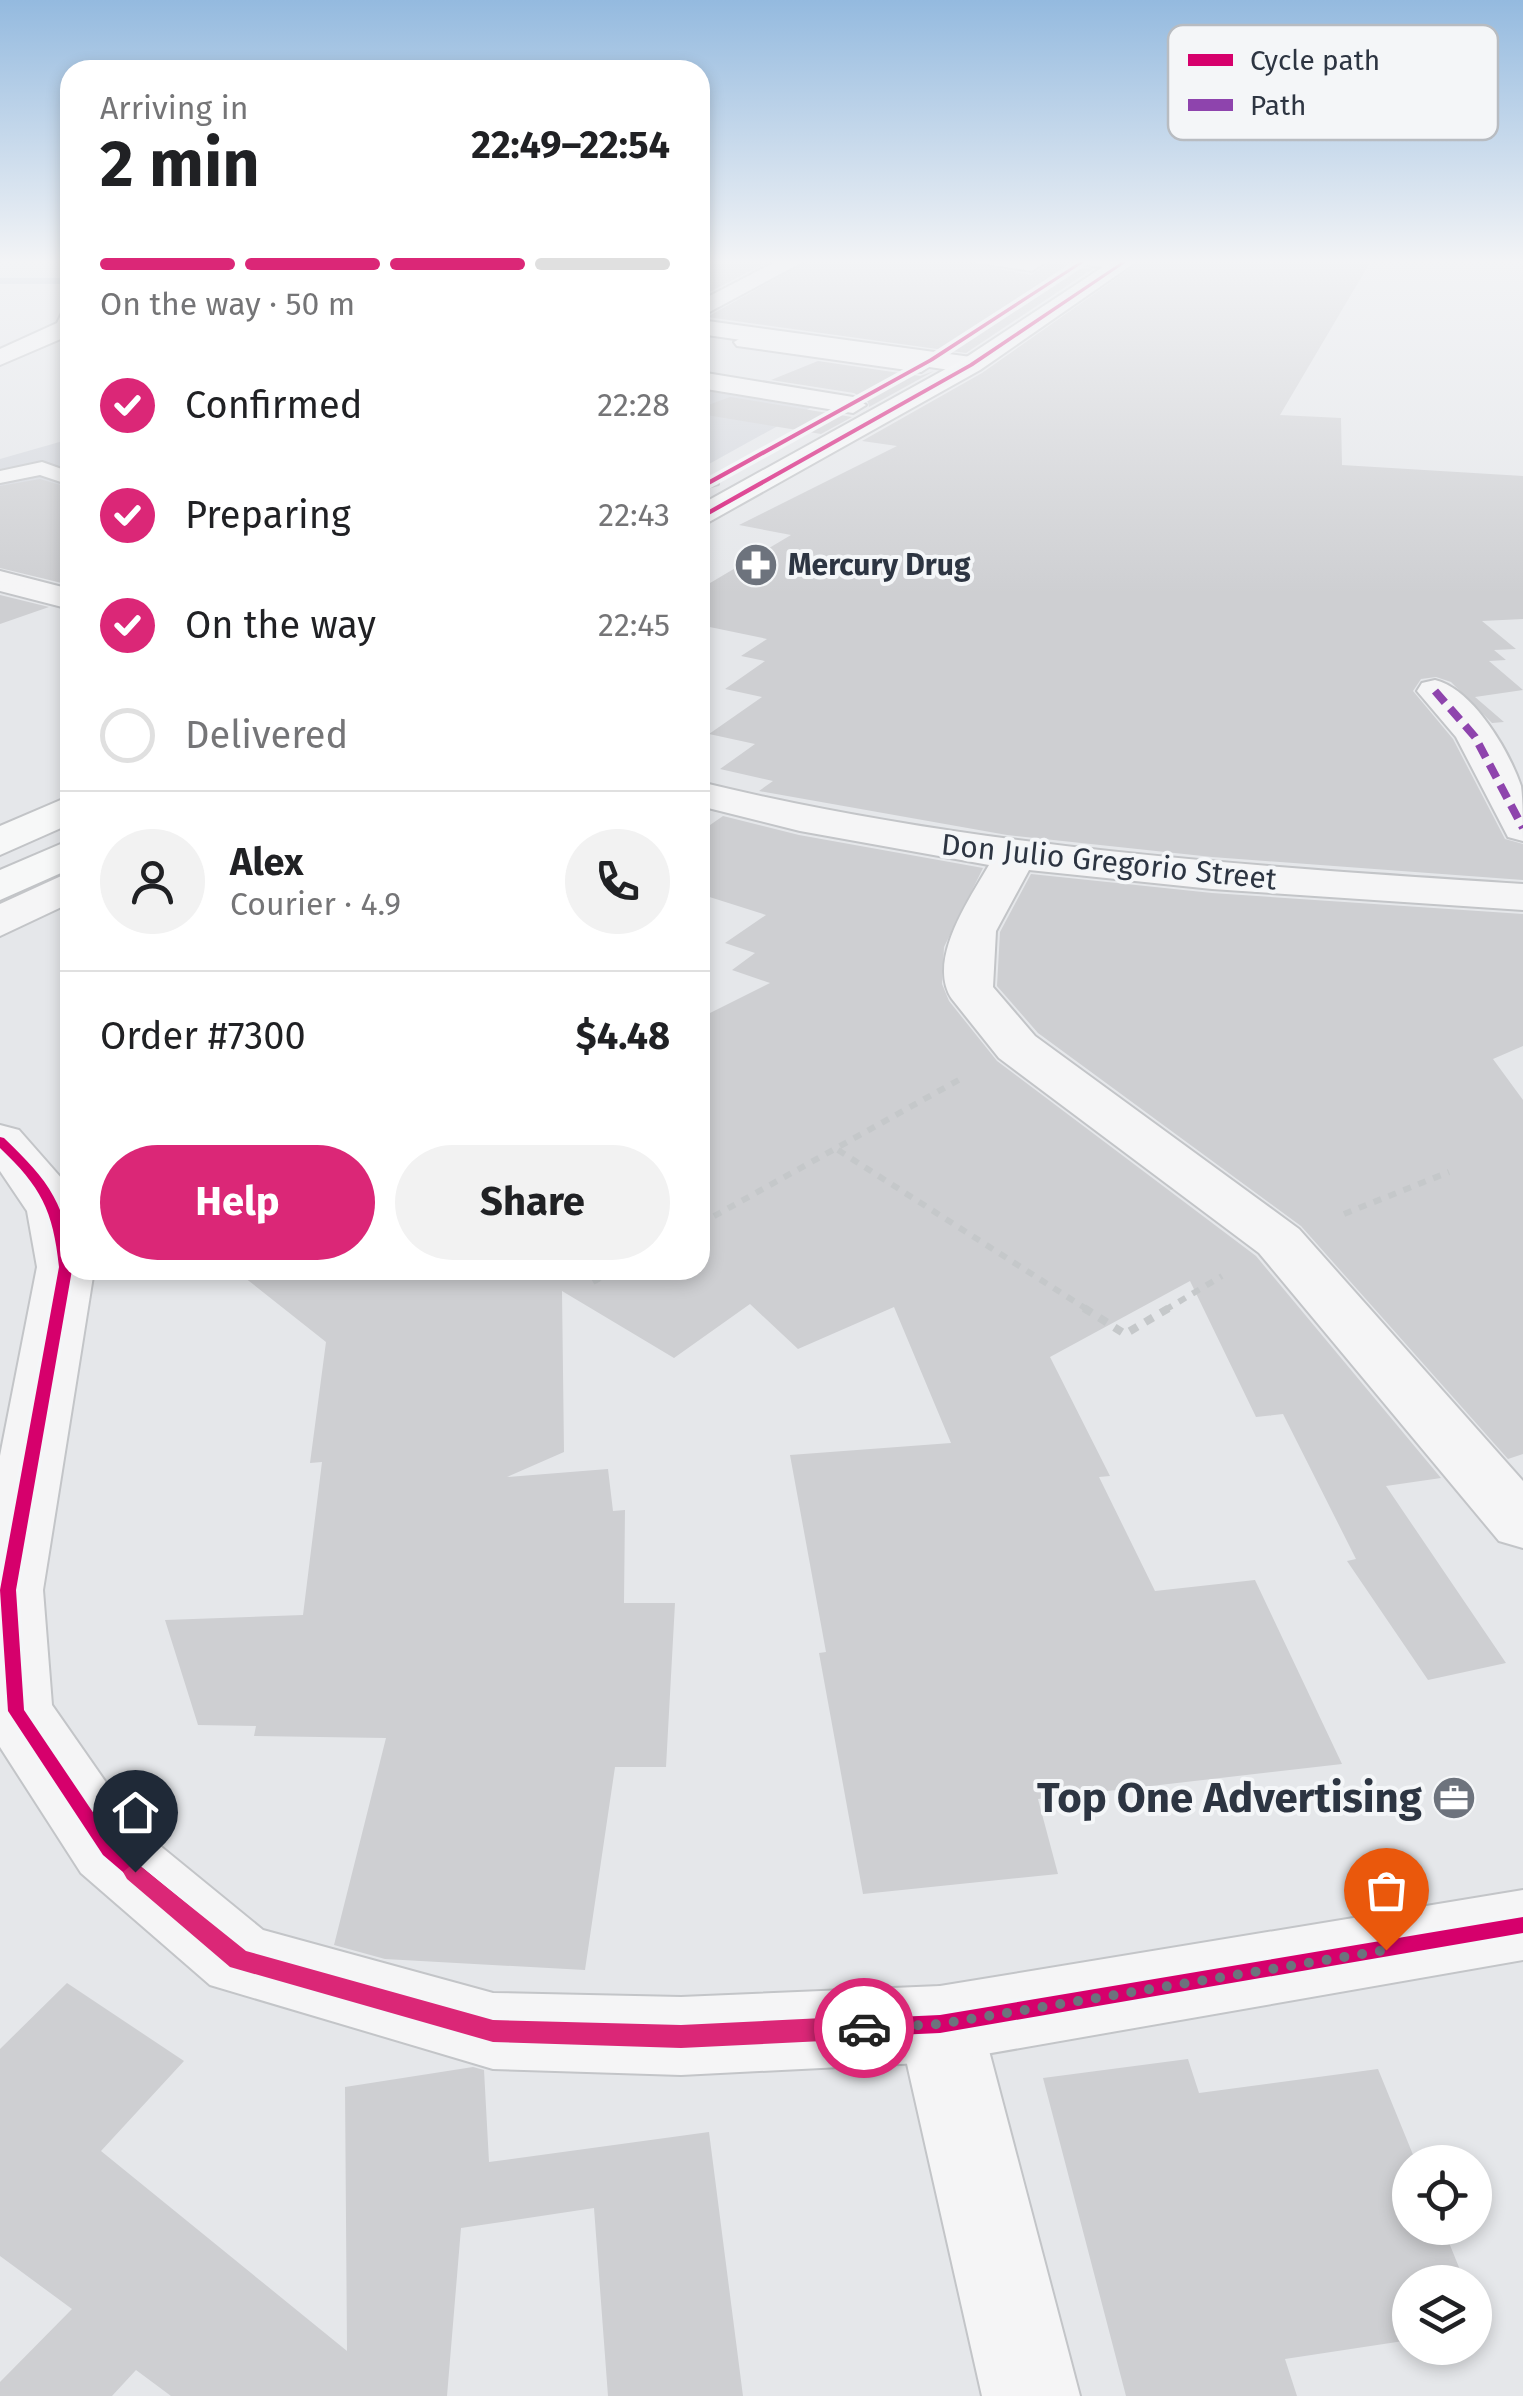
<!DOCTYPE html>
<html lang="en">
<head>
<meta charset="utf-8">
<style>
	:root { --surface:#fff; --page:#f2f2f2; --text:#202124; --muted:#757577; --line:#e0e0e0; --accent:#db2777 }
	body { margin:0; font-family:"Fira Sans",sans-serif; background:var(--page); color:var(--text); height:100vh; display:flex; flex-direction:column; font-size:38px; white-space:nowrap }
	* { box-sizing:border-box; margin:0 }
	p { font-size:32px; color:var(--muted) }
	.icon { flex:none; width:55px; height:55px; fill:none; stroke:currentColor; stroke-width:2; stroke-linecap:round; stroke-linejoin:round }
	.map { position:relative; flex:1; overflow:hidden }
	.drawer { position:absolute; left:60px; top:60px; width:650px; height:1220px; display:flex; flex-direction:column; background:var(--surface); border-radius:30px; box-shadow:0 5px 15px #0003 }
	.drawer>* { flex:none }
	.fabs { position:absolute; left:1392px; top:2145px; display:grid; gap:20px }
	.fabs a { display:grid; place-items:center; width:100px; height:100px; border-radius:50%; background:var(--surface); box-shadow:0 5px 15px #0003; font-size:50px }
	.pin { position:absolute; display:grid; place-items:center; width:85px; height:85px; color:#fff; margin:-102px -42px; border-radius:50% 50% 50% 0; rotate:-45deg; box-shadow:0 0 10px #0007 }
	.pin .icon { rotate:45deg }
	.courier { position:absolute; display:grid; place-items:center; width:100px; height:100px; margin:-50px; border:8px solid #db2777; border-radius:50%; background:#fff; color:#222; box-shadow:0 2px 12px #0007 }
	.head em { font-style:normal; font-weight:700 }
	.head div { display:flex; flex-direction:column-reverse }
	.head { display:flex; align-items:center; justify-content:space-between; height:170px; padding:0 40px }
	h1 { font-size:65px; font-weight:700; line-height:75px }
	.bar { display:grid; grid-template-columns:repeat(4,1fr); gap:15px 10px; align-content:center; height:120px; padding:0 40px }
	.bar i { height:12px; border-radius:8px; background:var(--line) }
	.bar .current { background:var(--accent) }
	.bar p { grid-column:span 4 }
	.line { display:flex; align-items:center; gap:25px; padding:0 40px; border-top:2px solid var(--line) }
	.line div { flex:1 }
	.round { display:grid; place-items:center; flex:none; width:105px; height:105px; border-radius:52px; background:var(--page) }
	ol { padding:0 40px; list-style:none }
	li { display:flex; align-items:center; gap:30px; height:110px }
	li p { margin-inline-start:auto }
	li .icon { padding:10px; border-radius:50%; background:var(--accent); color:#fff; stroke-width:4 }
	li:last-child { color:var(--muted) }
	li i { width:55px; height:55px; border:5px solid var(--line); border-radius:50% }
	.action { display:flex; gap:20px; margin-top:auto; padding:20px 40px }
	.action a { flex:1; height:115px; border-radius:60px; background:var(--accent); color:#fff; font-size:40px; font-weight:700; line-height:115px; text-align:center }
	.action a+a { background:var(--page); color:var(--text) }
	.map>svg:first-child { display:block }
	.built { fill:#d4d7dd }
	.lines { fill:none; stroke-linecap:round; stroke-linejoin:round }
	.stream { fill:#b7c4d2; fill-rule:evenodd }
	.building { fill:#cecfd2 }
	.service-casing { stroke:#c3c5c8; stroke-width:4 }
	.pedestrian-casing { stroke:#c3c5c8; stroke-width:4 }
	.minor-casing { stroke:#c3c5c8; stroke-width:4 }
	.tertiary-casing { stroke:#c3c5c8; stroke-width:4 }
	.primary-casing { stroke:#c2c4c7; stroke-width:4 }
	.path-far1 { stroke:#c5c8ca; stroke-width:6; stroke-dasharray:8 8; stroke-linecap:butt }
	.path { stroke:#c5c8ca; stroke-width:8; stroke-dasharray:9 9; stroke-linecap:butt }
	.service { fill:#f5f5f6; fill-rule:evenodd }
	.pedestrian { fill:#f5f5f6; fill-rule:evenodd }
	.minor { fill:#f5f5f6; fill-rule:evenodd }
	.tertiary { fill:#f5f5f6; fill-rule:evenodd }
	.primary { fill:#f7f8f8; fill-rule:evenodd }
	.quiet { stroke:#8e44ad; stroke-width:8; stroke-dasharray:15 8; stroke-linecap:butt }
	.cycleway-casing { stroke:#f4f6f8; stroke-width:7 }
	.cycleway { fill:#d6006c; fill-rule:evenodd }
	.route { fill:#db2777 }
	.done { stroke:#6d737d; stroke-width:10; stroke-dasharray:0 18 }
	.labels { text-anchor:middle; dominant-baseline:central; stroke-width:8; stroke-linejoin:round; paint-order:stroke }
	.far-poi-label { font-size:30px; font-weight:bold; fill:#2d3542; stroke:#f4f6f8; text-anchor:start }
	.far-street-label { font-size:30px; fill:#2d3542; stroke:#f4f6f8 }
	.near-poi-label { font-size:42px; font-weight:bold; fill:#2d3542; stroke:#f4f6f8; text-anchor:end }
	.key { fill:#f4f6f8; stroke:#b8bcc1; stroke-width:2.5 }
	.key-label { font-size:28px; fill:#2d3542 }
</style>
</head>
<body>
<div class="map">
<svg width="1523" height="2396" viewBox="0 0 1523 2396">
	<rect width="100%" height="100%" fill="#e5e7ea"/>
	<path class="built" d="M 700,383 L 821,402 L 700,469 Z
		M 70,439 L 70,573 L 0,556 L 0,459 Z"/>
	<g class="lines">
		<path class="stream" d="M 0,278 L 70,278 L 70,284 L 0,284 Z"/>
	</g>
	<path class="building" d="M 700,259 L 773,259 L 700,297 Z
		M 811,259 L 948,259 L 1031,275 L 1051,263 L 1092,269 L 966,353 L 707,317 Z
		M 1144,259 L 1372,259 L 1280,415 L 1341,418 L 1342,465 L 1523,476 L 1523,619 L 1482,621 L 1516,649 L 1494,650 L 1506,660 L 1489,661 L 1523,690 L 1475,697 L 1504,722 L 1492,723 L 1451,682 L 1436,677 L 1421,679 L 1413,691 L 1453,739 L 1505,839 L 1523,844 L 1523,880 L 1212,857 L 1007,835 L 759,791 L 773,781 L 720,769 L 755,744 L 709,734 L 762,697 L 725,689 L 765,661 L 741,656 L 767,639 L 700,625 L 700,589 L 791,535 L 739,525 L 897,446 L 862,441 L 982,373 Z
		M 818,361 L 920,376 L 934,371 L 869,407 L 868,402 L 854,393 L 771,380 Z
		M 730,397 L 852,417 L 821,434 L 700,414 L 700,408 Z
		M 40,479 L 70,488 L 70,585 L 0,568 L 0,486 Z
		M 0,595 L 49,607 L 0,624 Z
		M 723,816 L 799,835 L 983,868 L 944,947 L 942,984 L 949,1001 L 997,1061 L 1256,1256 L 1441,1478 L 1386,1486 L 1506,1663 L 1428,1680 L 1347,1561 L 1356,1559 L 1283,1414 L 1256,1417 L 1190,1281 L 1050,1357 L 1110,1476 L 1099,1477 L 1155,1591 L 1255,1580 L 1342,1764 L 1038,1799 L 1058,1874 L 863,1894 L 819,1653 L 826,1652 L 790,1455 L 951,1443 L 894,1307 L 798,1349 L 750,1304 L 674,1358 L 562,1291 L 564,1452 L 507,1477 L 608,1469 L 613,1511 L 625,1510 L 624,1603 L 675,1603 L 666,1767 L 615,1767 L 585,1970 L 385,1959 L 334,1945 L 386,1738 L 254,1736 L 256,1726 L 198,1725 L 165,1620 L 303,1615 L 322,1462 L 310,1463 L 326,1342 L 235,1270 L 700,1270 L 700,1018 L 770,983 L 732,970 L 755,953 L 725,943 L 766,915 L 700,894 L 700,832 Z
		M 1031,874 L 1212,893 L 1523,914 L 1523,1046 L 1493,1059 L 1523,1100 L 1523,1454 L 1508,1459 L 1301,1226 L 1038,1033 L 997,986 L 1000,932 Z
		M 67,1983 L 184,2061 L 101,2151 L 347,2351 L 345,2087 L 473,2067 L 484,2070 L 489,2162 L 709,2132 L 743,2396 L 608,2396 L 594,2208 L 461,2228 L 447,2396 L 171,2396 L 136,2370 L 112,2396 L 0,2396 L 0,2382 L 72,2309 L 0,2256 L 0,2049 Z
		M 1188,2059 L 1199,2093 L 1378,2069 L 1416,2162 L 1410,2162 L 1410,2228 L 1443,2228 L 1465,2282 L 1410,2282 L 1410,2340 L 1285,2359 L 1297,2396 L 1126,2396 L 1043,2078 Z"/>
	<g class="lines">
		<g class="service-casing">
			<path id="service" d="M 952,259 L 1104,259 L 1128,265 L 1120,270 L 1050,259 L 1032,271 Z
				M 743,337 L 921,360 L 930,366 L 921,372 L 737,346 L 734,342 Z
				M 42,462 L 70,472 L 70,485 L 40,475 L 0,483 L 0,471 Z
				M 700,477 L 715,479 L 718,484 L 700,489 Z"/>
		</g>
		<g class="pedestrian-casing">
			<path id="pedestrian" d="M 1435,680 C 1473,689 1509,751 1521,786 C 1523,801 1523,824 1523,841 L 1508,837 L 1456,737 L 1417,691 L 1422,683 Z"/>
		</g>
		<g class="minor-casing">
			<path id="minor" d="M 781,259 L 808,259 L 700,317 L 700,301 Z
				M 70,311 L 70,335 L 0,365 L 0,349 L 57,323 L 62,313 Z
				M 700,320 L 971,357 L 984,365 L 971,373 L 700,334 Z
				M 700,372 L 853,397 L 866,405 L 853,413 L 700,388 Z
				M 700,782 C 971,848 1245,866 1523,884 L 1523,910 L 1212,889 L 1029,870 L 996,931 L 993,987 L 1035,1036 L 1299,1229 L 1523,1481 L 1523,1548 L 1499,1541 L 1259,1253 L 999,1058 L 952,999 C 926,961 970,898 989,865 L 800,831 L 700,806 Z
				M 70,872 L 70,903 L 0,936 L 0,904 Z
				M 940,1986 L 970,1997 L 982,2024 L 1080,2396 L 982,2396 L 898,2024 L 910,1997 Z"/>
		</g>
		<g class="tertiary-casing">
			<path id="tertiary" d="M 0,571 L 70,589 L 70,609 L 0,591 Z
				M 0,1125 L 19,1130 L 70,1188 L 70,1270 L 94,1270 L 43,1590 L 52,1705 L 137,1827 L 263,1930 L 493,1993 L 681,1997 L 940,1986 L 1523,1890 L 1523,1960 L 940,2062 L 681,2075 L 493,2069 L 210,1985 L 81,1873 L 0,1747 L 0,1456 L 37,1267 L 27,1211 L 0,1171 Z"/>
		</g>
		<g class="primary-casing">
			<path id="primary" d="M 1115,259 L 1140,259 L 980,370 L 700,527 L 700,505 L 962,360 Z
				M 70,796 L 70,824 L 0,855 L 0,826 Z
				M 70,840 L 70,869 L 0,900 L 0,870 Z"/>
		</g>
		<path class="path-far1" d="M 838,1150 L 1088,1310
			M 1344,1214 L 1449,1172
			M 700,1224 L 964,1077
			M 593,1282 L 614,1270
			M 1165,1310 L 1222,1276"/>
		<path class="path" d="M 1084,1308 L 1125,1334 L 1169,1308"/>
		<use href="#service" class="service"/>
		<use href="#pedestrian" class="pedestrian"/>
		<use href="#minor" class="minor"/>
		<use href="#tertiary" class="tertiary"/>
		<use href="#primary" class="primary"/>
		<path class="quiet" d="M 1435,691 L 1475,737 L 1523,828"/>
		<g class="cycleway-casing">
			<path id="cycleway" d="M 1084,259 L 1089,259 L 933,361 L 700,490 L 700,485 L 929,359 Z
				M 1126,259 L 1131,259 L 973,366 L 700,520 L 700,515 L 969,364 Z
				M 0,1137 L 4,1138 C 48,1180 70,1207 70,1270 L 72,1270 L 16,1590 L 24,1710 L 115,1845 L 245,1952 L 493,2022 L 681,2027 L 940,2015 L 1523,1917 L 1523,1933 L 940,2033 L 681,2045 L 493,2040 L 232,1965 L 103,1855 L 8,1711 L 0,1590 L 59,1267 C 53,1210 41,1187 0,1148 Z"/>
		</g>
		<use href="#cycleway" class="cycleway"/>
	</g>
	<linearGradient id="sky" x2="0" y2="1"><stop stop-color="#94badf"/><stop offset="0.44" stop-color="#f3f4f6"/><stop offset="1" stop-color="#f3f4f6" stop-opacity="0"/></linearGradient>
	<rect width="1523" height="594" fill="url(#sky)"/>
	<path class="route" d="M 135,1862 L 246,1951 L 493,2020 L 681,2025 L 864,2016 L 877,2028 L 864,2039 L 681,2048 L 493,2042 L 230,1967 L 127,1879 L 123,1872 Z"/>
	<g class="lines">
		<path class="done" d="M 864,2028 L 940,2024 L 1386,1950"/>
	</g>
	<defs>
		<g id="pharmacy-disc" transform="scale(2.25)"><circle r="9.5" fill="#6d737d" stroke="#f4f6f8"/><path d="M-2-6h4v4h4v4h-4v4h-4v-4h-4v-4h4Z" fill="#fff"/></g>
		<g id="office-disc" transform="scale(2.25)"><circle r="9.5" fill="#6d737d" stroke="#f4f6f8"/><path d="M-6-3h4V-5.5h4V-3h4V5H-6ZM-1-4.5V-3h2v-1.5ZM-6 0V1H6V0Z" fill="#fff"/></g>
	</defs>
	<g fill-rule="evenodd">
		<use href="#pharmacy-disc" x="756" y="565"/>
		<use href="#office-disc" x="1454" y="1798"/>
	</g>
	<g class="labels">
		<g class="far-poi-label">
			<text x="788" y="565">Mercury Drug</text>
		</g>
		<g class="far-street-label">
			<text transform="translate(1109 862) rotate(6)">Don Julio Gregorio Street</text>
		</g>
		<g class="near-poi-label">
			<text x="1422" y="1798">Top One Advertising</text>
		</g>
	</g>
	<rect x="1168" y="25" width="330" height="115" rx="15" class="key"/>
	<rect x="1188" y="54" width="45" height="12" fill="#d6006c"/>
	<rect x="1188" y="99" width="45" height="12" fill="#8e44ad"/>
	<g class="key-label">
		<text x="1250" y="70">Cycle path</text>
		<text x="1250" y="115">Path</text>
	</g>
</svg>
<div class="fabs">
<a><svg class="icon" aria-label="locate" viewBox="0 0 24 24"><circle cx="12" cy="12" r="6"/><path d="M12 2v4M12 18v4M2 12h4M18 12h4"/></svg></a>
<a><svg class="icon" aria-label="layers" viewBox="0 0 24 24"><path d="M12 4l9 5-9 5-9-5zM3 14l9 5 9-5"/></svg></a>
</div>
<div class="pin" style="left:1386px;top:1950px;background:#ea580c"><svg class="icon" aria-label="bag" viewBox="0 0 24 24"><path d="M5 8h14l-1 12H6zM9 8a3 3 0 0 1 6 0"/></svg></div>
<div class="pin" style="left:135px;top:1872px;background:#1f2937"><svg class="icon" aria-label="home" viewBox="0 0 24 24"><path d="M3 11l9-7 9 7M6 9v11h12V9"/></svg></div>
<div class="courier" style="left:864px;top:2028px"><svg class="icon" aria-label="car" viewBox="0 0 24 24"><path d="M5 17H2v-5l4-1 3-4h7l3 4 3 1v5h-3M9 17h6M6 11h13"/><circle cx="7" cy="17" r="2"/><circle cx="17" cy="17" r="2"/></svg></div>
<section class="drawer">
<div class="head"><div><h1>2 min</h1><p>Arriving in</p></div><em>22:49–22:54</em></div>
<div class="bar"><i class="current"></i><i class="current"></i><i class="current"></i><i></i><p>On the way · 50 m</p></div>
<ol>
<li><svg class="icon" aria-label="check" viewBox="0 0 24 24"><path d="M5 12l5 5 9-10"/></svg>Confirmed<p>22:28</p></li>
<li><svg class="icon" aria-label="check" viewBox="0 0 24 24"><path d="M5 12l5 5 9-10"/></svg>Preparing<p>22:43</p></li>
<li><svg class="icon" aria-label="check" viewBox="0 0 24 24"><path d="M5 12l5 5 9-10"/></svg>On the way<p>22:45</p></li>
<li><i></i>Delivered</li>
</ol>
<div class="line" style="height:180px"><a class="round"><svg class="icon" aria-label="person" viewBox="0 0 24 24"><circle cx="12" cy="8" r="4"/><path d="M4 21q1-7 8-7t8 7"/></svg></a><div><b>Alex</b><p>Courier · 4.9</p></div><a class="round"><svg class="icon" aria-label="phone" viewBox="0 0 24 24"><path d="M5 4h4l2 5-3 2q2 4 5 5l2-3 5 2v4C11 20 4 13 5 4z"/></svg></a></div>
<div class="line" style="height:130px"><div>Order #7300</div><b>$4.48</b></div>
<div class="action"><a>Help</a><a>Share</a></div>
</section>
</div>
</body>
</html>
